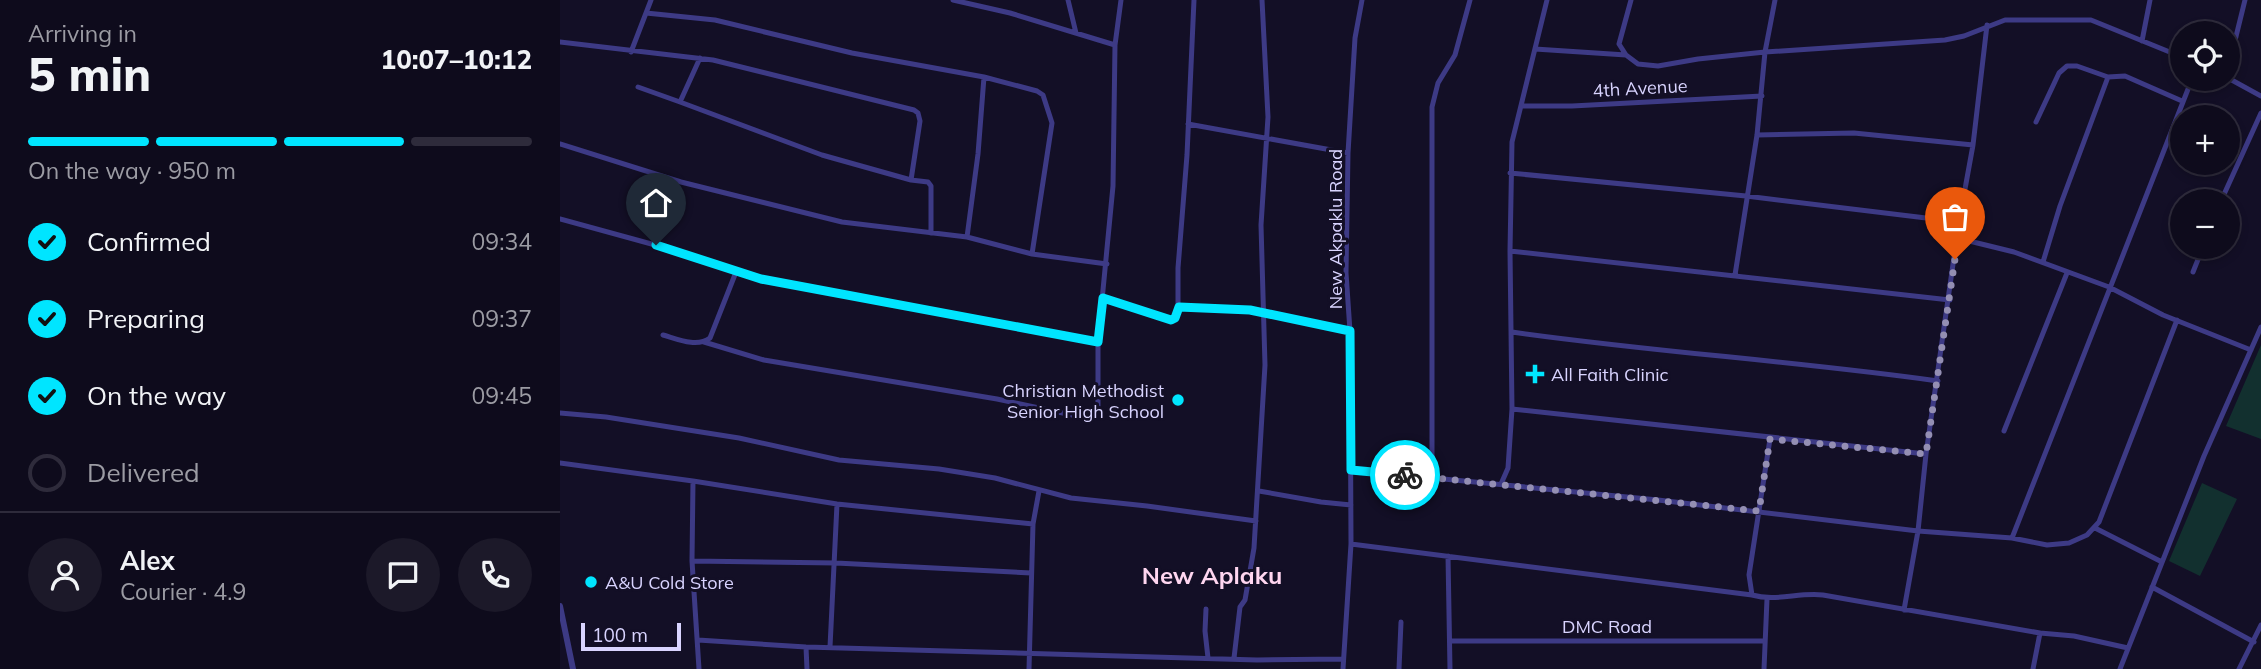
<!DOCTYPE html>
<html lang="en">
<head>
<meta charset="utf-8">
<style>
	:root { --surface:#0e0b1c; --page:#1c1929; --text:#f1f3f6; --muted:#9b9ba3; --line:#2e2b3b; --accent:#00e5ff }
	body { margin:0; font-family:Mulish,sans-serif; background:var(--page); color:var(--text); height:100vh; display:flex; flex-direction:column; font-size:26px; white-space:nowrap }
	* { box-sizing:border-box; margin:0 }
	p { font-size:23px; color:var(--muted) }
	.icon { flex:none; width:38px; height:38px; fill:none; stroke:currentColor; stroke-width:2; stroke-linecap:round; stroke-linejoin:round }
	.map { position:relative; flex:1; overflow:hidden }
	.sheet { display:flex; flex-direction:column; background:var(--surface); width:560px }
	.sheet>* { flex:none }
	.tools { position:absolute; left:1610px; top:21px; display:grid; gap:14px }
	.tools a { display:grid; place-items:center; width:70px; height:70px; border-radius:50%; background:var(--surface); box-shadow:0 4px 10px #0003,0 0 0 2px var(--line); font-size:35px }
	.scale { position:absolute; left:21px; bottom:18px; width:100px; box-sizing:border-box; padding-left:7px; border:4px solid #d9d4ff; border-top:0; font-size:19px; line-height:24px; white-space:nowrap; color:#d9d4ff; -webkit-text-stroke:5px #130f26; paint-order:stroke }
	.pin { position:absolute; display:grid; place-items:center; width:60px; height:60px; color:#fff; margin:-72px -30px; border-radius:50% 50% 50% 0; rotate:-45deg; box-shadow:0 0 7px #0007 }
	.pin .icon { rotate:45deg }
	.courier { position:absolute; display:grid; place-items:center; width:70px; height:70px; margin:-35px; border:5px solid #00e5ff; border-radius:50%; background:#fff; color:#222; box-shadow:0 2px 9px #0007 }
	.head em { font-style:normal; font-weight:800 }
	.head div { display:flex; flex-direction:column-reverse }
	.head { display:flex; align-items:center; justify-content:space-between; height:119px; padding:0 28px }
	h1 { font-size:46px; font-weight:800; line-height:52px }
	.bar { display:grid; grid-template-columns:repeat(4,1fr); gap:10px 7px; align-content:center; height:84px; padding:0 28px }
	.bar i { height:9px; border-radius:5px; background:var(--line) }
	.bar .active { background:var(--accent) }
	.bar p { grid-column:span 4 }
	.line { display:flex; align-items:center; gap:18px; padding:0 28px; border-top:2px solid var(--line) }
	.line div { flex:1 }
	.round { display:grid; place-items:center; flex:none; width:74px; height:74px; border-radius:37px; background:var(--page) }
	ol { padding:0 28px; list-style:none }
	li { display:flex; align-items:center; gap:21px; height:77px }
	li p { margin-inline-start:auto }
	li .icon { padding:7px; border-radius:50%; background:var(--accent); color:#111; stroke-width:4 }
	li:last-child { color:var(--muted) }
	li i { width:38px; height:38px; border:4px solid var(--line); border-radius:50% }
	main { display:flex; flex:1; min-height:0 }
	.map>svg:first-child { display:block }
	.green { fill:#12302f }
	.lines { fill:none; stroke-linecap:round; stroke-linejoin:round }
	.minor { stroke:#3d3a85; stroke-width:5 }
	.tertiary { stroke:#3d3a85; stroke-width:6 }
	.done { stroke:#948fb3; stroke-width:7; stroke-dasharray:0 12.6 }
	.route { stroke:#00e5ff; stroke-width:9 }
	.poi-dot { fill:#00e5ff; stroke:#130f26; stroke-width:2.5 }
	.labels { text-anchor:middle; dominant-baseline:central; stroke-width:6; stroke-linejoin:round; paint-order:stroke }
	.street-label { font-size:18px; fill:#d9d4ff; stroke:#130f26 }
	.poi-label { font-size:18px; fill:#d9d4ff; stroke:#130f26; text-anchor:start }
	.district-label { font-size:24px; font-weight:bold; fill:#ffd6f0; stroke:#130f26 }
</style>
</head>
<body>
<main>
<section class="sheet">
<div class="head"><div><h1>5 min</h1><p>Arriving in</p></div><em>10:07–10:12</em></div>
<div class="bar"><i class="active"></i><i class="active"></i><i class="active"></i><i></i><p>On the way · 950 m</p></div>
<ol>
<li><svg class="icon" aria-label="check" viewBox="0 0 24 24"><path d="M5 12l5 5 9-10"/></svg>Confirmed<p>09:34</p></li>
<li><svg class="icon" aria-label="check" viewBox="0 0 24 24"><path d="M5 12l5 5 9-10"/></svg>Preparing<p>09:37</p></li>
<li><svg class="icon" aria-label="check" viewBox="0 0 24 24"><path d="M5 12l5 5 9-10"/></svg>On the way<p>09:45</p></li>
<li><i></i>Delivered</li>
</ol>
<div class="line" style="height:126px"><a class="round"><svg class="icon" aria-label="person" viewBox="0 0 24 24"><circle cx="12" cy="8" r="4"/><path d="M4 21q1-7 8-7t8 7"/></svg></a><div><b>Alex</b><p>Courier · 4.9</p></div><a class="round"><svg class="icon" aria-label="chat" viewBox="0 0 24 24"><path d="M4 5h16v11H9l-5 4z"/></svg></a><a class="round"><svg class="icon" aria-label="phone" viewBox="0 0 24 24"><path d="M5 4h4l2 5-3 2q2 4 5 5l2-3 5 2v4C11 20 4 13 5 4z"/></svg></a></div>
</section>
<div class="map">
<svg width="1701" height="669" viewBox="0 0 1701 669">
	<rect width="100%" height="100%" fill="#130f26"/>
	<path class="green" d="M 1701,345 L 1701,439 L 1666,426 Z
		M 1642,483 L 1677,499 L 1640,576 L 1609,561 Z"/>
	<g class="lines">
		<path class="minor" d="M 393,0 L 450,13 L 555,45
			M 508,0 L 516,33
			M 1071,0 L 1059,44 L 1066,55 L 1078,64 L 1098,66 L 1138,59 L 1205,52 L 1385,40 L 1404,36 L 1445,20 L 1531,20 L 1622,57
			M 86,13 L 155,20 L 292,53 L 424,77 L 477,91 L 483,95 L 492,123 L 472,254
			M 1582,41 L 1590,0
			M 0,42 L 153,60 L 354,110 L 358,113 L 360,121 L 351,180 L 262,155 L 120,102
			M 975,49 L 1066,55
			M 71,52 L 91,0
			M 1668,69 L 1685,0
			M 1668,78 L 1701,96
			M 78,87 L 120,102 L 140,58
			M 961,106 L 1012,106 L 1202,96
			M 1476,122 L 1499,73 L 1507,66 L 1517,66 L 1548,77 L 1565,76 L 1622,101
			M 628,124 L 788,153
			M 1197,135 L 1294,133 L 1413,145
			M 0,144 L 121,182 L 282,222 L 407,237 L 472,254 L 547,264
			M 950,173 L 1186,196 L 1399,222
			M 351,180 L 368,182 L 371,186 L 371,233
			M 1661,201 L 1701,113
			M 0,219 L 117,251 L 200,279 L 538,342
			M 407,237 L 418,154 L 424,77
			M 1397,238 L 1454,252 L 1549,287 L 1603,315 L 1691,350
			M 950,251 L 1390,300
			M 1483,262 L 1500,206 L 1548,77
			M 1633,272 L 1643,247
			M 1175,275 L 1197,135 L 1205,52 L 1215,0
			M 543,298 L 611,320 L 618,313 L 618,268 L 627,155 L 634,0
			M 619,307 L 690,310 L 790,331
			M 952,332 C 1093,352 1236,361 1378,381
			M 103,335 C 117,339 137,348 150,338 L 176,272
			M 144,342 L 204,360 L 437,399 L 526,418 L 534,417 L 538,406 L 538,342 L 553,186 L 555,45 L 561,0
			M 952,409 L 1366,454
			M 0,413 L 46,417 L 179,438 L 279,460 L 379,469 L 435,478 L 511,498 L 587,506 L 696,521
			M 1444,431 L 1507,273
			M 0,463 L 133,481 L 277,504 L 473,524
			M 791,470 L 1098,500 L 1358,531 L 1452,538 L 1487,545 L 1509,543 L 1527,535 L 1539,522 L 1617,320
			M 872,477 L 872,107 L 878,83 L 895,55 L 910,0
			M 133,481 L 132,561 L 139,669
			M 941,484 L 948,468 L 952,409 L 950,251 L 952,142 L 987,0
			M 699,491 L 761,502 L 791,505
			M 1535,528 L 1602,562
			M 1452,538 L 1632,79
			M 791,544 L 1192,595 C 1216,602 1239,592 1263,595 L 1480,633 L 1514,636 L 1568,648
			M 888,556 L 890,669
			M 132,561 L 276,563 L 471,573
			M 1592,587 L 1694,642
			M 1192,595 L 1189,575 L 1210,439
			M 646,609 L 645,631 L 648,658
			M 1344,610 L 1358,531 L 1366,454 L 1399,222 L 1413,145 L 1427,25
			M 138,640 L 246,647 L 697,660 L 783,659
			M 890,641 L 1204,641
			M 246,647 L 247,669
			M 270,647 L 277,504
			M 674,658 L 680,607 L 685,600 L 694,548 L 705,365 L 701,225 L 708,117 L 702,0
			M 469,669 L 473,524 L 479,491
			M 783,669 L 791,544 L 790,331 L 786,273 L 788,153 L 795,38 L 802,0
			M 839,669 L 841,622
			M 1204,669 L 1207,599
			M 1473,669 L 1480,633
			M 1560,669 L 1644,456 L 1701,327
			M 1679,669 L 1701,625"/>
		<path class="tertiary" d="M 0,606 L 13,669"/>
	</g>
	<g class="lines">
		<path class="done" d="M 845,475 L 1199,511 L 1210,439 L 1366,454 L 1395,259"/>
		<path class="route" d="M 96,245 L 201,279 L 538,342 L 543,298 L 611,320 L 615,318 L 619,307 L 690,310 L 790,331 L 791,470 L 845,475"/>
	</g>
	<g class="poi-dot">
		<path d="M971.5 363.5h7v7h7v7h-7v7h-7v-7h-7v-7h7z"/>
		<circle cx="618" cy="400" r="7"/>
		<circle cx="31" cy="582" r="7"/>
	</g>
	<g class="labels">
		<g class="street-label">
			<text transform="translate(1080 88) rotate(-3)">4th Avenue</text>
			<text transform="translate(775 229) rotate(-90)">New Akpaklu Road</text>
			<text x="1047" y="626">DMC Road</text>
		</g>
		<g class="poi-label">
			<text x="991" y="374">All Faith Clinic</text>
			<text x="604" y="390" text-anchor="end">Christian Methodist<tspan x="604" dy="21">Senior High School</tspan></text>
			<text x="45" y="582">A&amp;U Cold Store</text>
		</g>
		<g class="district-label">
			<text x="652" y="575">New Aplaku</text>
		</g>
	</g>
</svg>
<div class="tools">
<a><svg class="icon" aria-label="locate" viewBox="0 0 24 24"><circle cx="12" cy="12" r="6"/><path d="M12 2v4M12 18v4M2 12h4M18 12h4"/></svg></a>
<a>+</a>
<a>−</a>
</div>
<div class="scale">100 m</div>
<div class="pin" style="left:1395px;top:259px;background:#ea580c"><svg class="icon" aria-label="bag" viewBox="0 0 24 24"><path d="M5 8h14l-1 12H6zM9 8a3 3 0 0 1 6 0"/></svg></div>
<div class="pin" style="left:96px;top:245px;background:#1f2937"><svg class="icon" aria-label="home" viewBox="0 0 24 24"><path d="M3 11l9-7 9 7M6 9v11h12V9"/></svg></div>
<div class="courier" style="left:845px;top:475px"><svg class="icon" aria-label="bike" viewBox="0 0 24 24"><circle cx="6" cy="16" r="4"/><circle cx="18" cy="16" r="4"/><path d="M6 16l4-8h5l3 8M10 8l3 8H6M13 5h3"/></svg></div>
</div>
</main>
</body>
</html>
